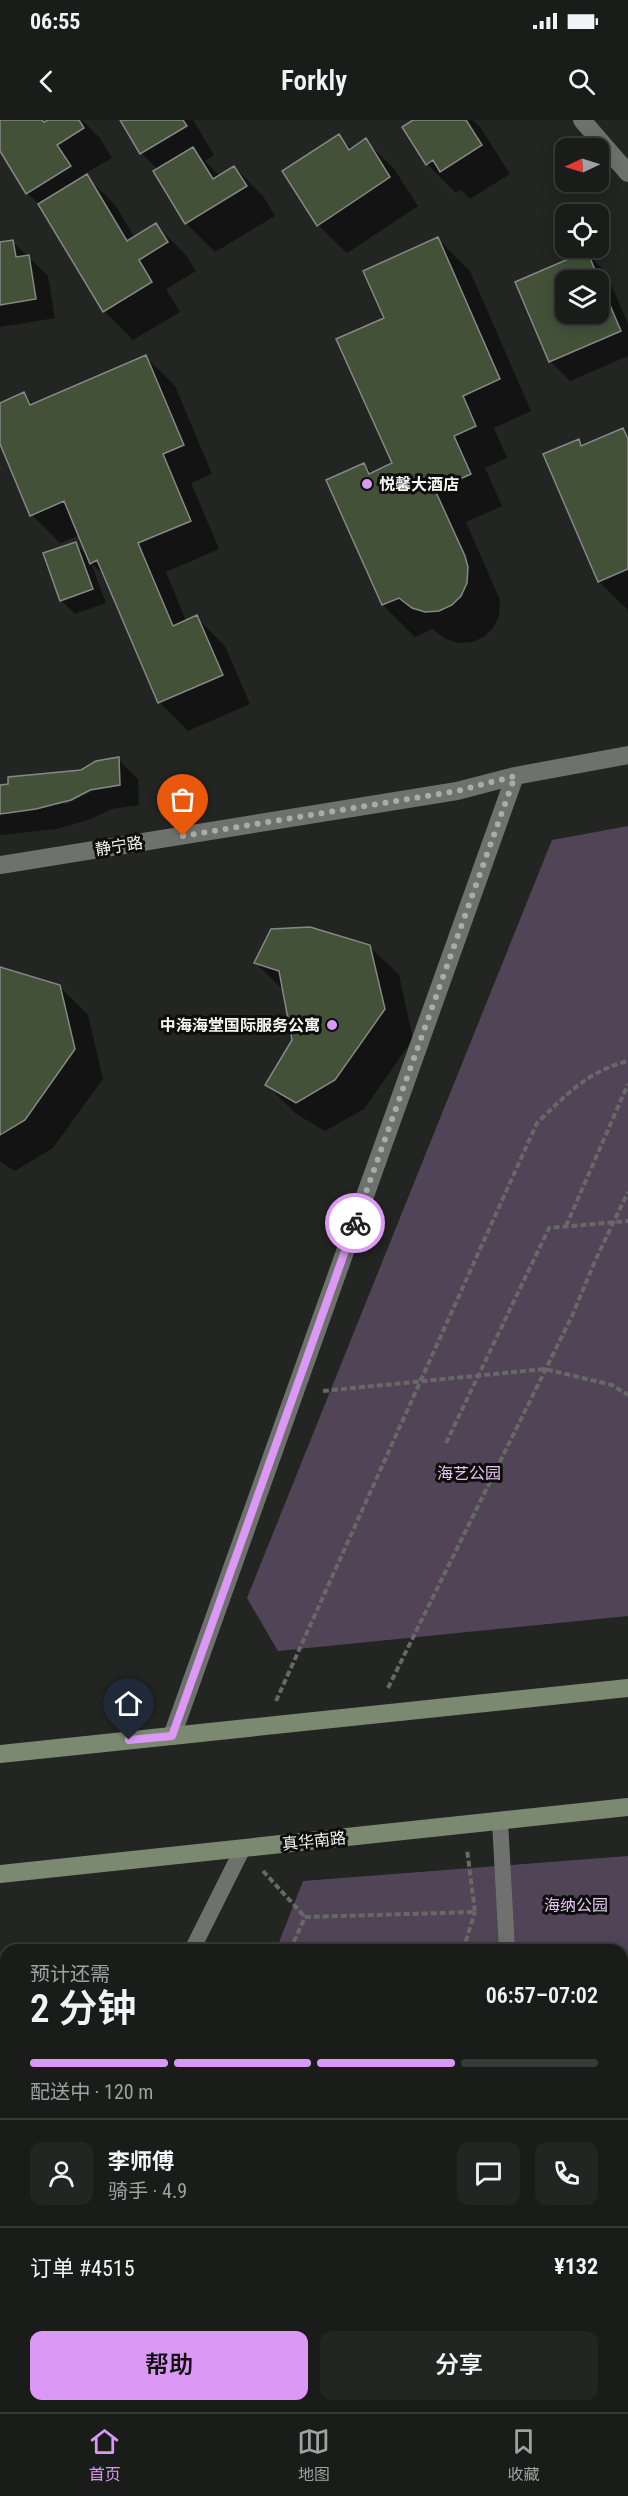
<!DOCTYPE html>
<html lang="zh">
<head>
<meta charset="utf-8">
<style>
	:root { --surface:#1a1c1a; --page:#232523; --text:#f1f3f6; --muted:#9fa1a2; --line:#383a39; --accent:#db99f5 }
	body { margin:0; font-family:"Roboto Condensed","Noto Sans SC",sans-serif; background:var(--page); color:var(--text); height:100vh; display:flex; flex-direction:column; font-size:22px; white-space:nowrap }
	* { box-sizing:border-box; margin:0 }
	p { font-size:20px; color:var(--muted) }
	.icon { flex:none; width:33px; height:33px; fill:none; stroke:currentColor; stroke-width:2; stroke-linecap:round; stroke-linejoin:round }
	.map { position:relative; flex:1; overflow:hidden }
	.side { position:absolute; left:0px; top:1824px; width:628px; height:468px; display:flex; flex-direction:column; background:var(--surface); border-radius:18px 18px 0 0; box-shadow:0 3px 15px #0003,0 0 0 2px var(--line) }
	.side>* { flex:none }
	.needle { width:39px; rotate:266deg }
	.fabs { position:absolute; left:555px; top:18px; display:grid; gap:12px }
	.fabs a { display:grid; place-items:center; width:54px; height:54px; border-radius:12px; background:var(--surface); box-shadow:0 3px 15px #0003,0 0 0 2px var(--line); font-size:30px }
	.pin { position:absolute; display:grid; place-items:center; width:51px; height:51px; color:#fff; margin:-62px -26px; border-radius:50% 50% 50% 0; rotate:-45deg; box-shadow:0 0 6px #0007 }
	.pin .icon { rotate:45deg }
	.courier { position:absolute; display:grid; place-items:center; width:60px; height:60px; margin:-30px; border:4px solid #db99f5; border-radius:50%; background:#fff; color:#222; box-shadow:0 2px 8px #0007 }
	.overview em { font-style:normal; font-weight:600 }
	.overview div { display:flex; flex-direction:column-reverse }
	.overview { display:flex; align-items:center; justify-content:space-between; height:102px; padding:0 30px }
	h1 { font-size:39px; font-weight:600; line-height:45px }
	.bar { display:grid; grid-template-columns:repeat(4,1fr); gap:9px 6px; align-content:center; height:72px; padding:0 30px }
	.bar i { height:8px; border-radius:4px; background:var(--line) }
	.bar .on { background:var(--accent) }
	.bar p { grid-column:span 4 }
	.line { display:flex; align-items:center; gap:15px; padding:0 30px; border-top:2px solid var(--line) }
	.line div { flex:1 }
	.round { display:grid; place-items:center; flex:none; width:63px; height:63px; border-radius:12px; background:var(--page) }
	.primary-button { display:flex; gap:12px; margin-top:auto; padding:12px 30px }
	.primary-button a { flex:1; height:69px; border-radius:12px; background:var(--accent); color:#111; font-size:24px; font-weight:600; line-height:69px; text-align:center }
	.primary-button a+a { background:var(--page); color:var(--text) }
	.status { display:flex; justify-content:space-between; align-items:center; height:42px; padding:0 30px; background:var(--surface); direction:ltr }
	.status svg { height:16px; fill:currentColor }
	header { display:flex; justify-content:space-between; align-items:center; height:78px; padding:0 30px; background:var(--surface); font-size:27px; font-weight:600 }
	.tabs { display:flex; justify-content:space-around; align-items:center; height:84px; border-top:2px solid var(--line); background:var(--surface); font-size:16px; color:var(--muted) }
	.tabs a { display:grid; justify-items:center; gap:3px }
	.tabs .on { color:var(--accent) }
	.map>svg:first-child { display:block }
	.green { fill:#514457 }
	.water { fill:#6e5c75; stroke:#968a9b; stroke-width:1.5 }
	.shadow { fill:#0007; fill-rule:evenodd }
	.building { fill:#425138; stroke:#868885; stroke-width:1.5; fill-rule:evenodd }
	.lines { fill:none; stroke-linecap:round; stroke-linejoin:round }
	.path { stroke:#686967; stroke-width:4; stroke-dasharray:6 3; stroke-linecap:butt }
	.lane { stroke:#6f716e; stroke-width:16 }
	.street { stroke:#6f716e; stroke-width:18 }
	.secondary { stroke:#7b8971; stroke-width:18 }
	.done { stroke:#abacaa; stroke-width:6; stroke-dasharray:0 10.8 }
	.route { stroke:#db99f5; stroke-width:8 }
	.poi-dot { fill:#db99f5; stroke:#0d0e0c; stroke-width:2 }
	.labels { text-anchor:middle; dominant-baseline:central; stroke-width:6; stroke-linejoin:round; paint-order:stroke }
	.poi-label { font-size:16px; font-weight:bold; fill:#f4f5f3; stroke:#0d0e0c; text-anchor:start }
	.street-label { font-size:16px; fill:#f4f5f3; stroke:#0d0e0c }
	.park-label { font-size:16px; fill:#e7c5f5; stroke:#0d0e0c }
</style>
</head>
<body>
<div class="status"><b>06:55</b><svg viewBox="0 0 49 12"><path d="M0 12V9h3v3zM5 12V6h3v6zM10 12V3h3v9zM15 12V0h3v12zM26 1h20v11H26zM47 4h2v5h-2z"/></svg></div>
<header><svg class="icon" aria-label="back" viewBox="0 0 24 24"><path d="M15 5l-7 7 7 7"/></svg>Forkly<svg class="icon" aria-label="search" viewBox="0 0 24 24"><circle cx="10" cy="10" r="6"/><path d="M15 15l6 6"/></svg></header>
<div class="map">
<svg width="628" height="2292" viewBox="0 0 628 2292">
	<rect width="100%" height="100%" fill="#232522"/>
	<path class="green" d="M 628,706 L 628,1496 L 278,1531 L 247,1478 L 552,720 Z
		M 628,1736 L 628,2292 L 97,2292 L 99,2286 L 622,2286 L 622,1830 L 276,1830 L 303,1761 Z"/>
	<path class="water" d="M 176,2286 L 340,2286 L 337,2292 L 174,2292 Z"/>
	<path class="shadow" d="M 0,0 L 82,0 L 99,17 L 112,38 L 84,54 L 115,85 L 135,118 L 156,105 L 185,134 L 196,151 L 166,169 L 180,192 L 133,220 L 104,191 L 41,86 L 27,73 L 0,28 Z
		M 121,0 L 193,0 L 214,35 L 205,41 L 220,56 L 234,47 L 263,76 L 275,96 L 215,132 L 186,103 L 158,50 L 141,33 Z
		M 417,0 L 472,0 L 480,7 L 510,54 L 470,79 L 461,70 L 456,73 L 427,44 L 404,8 Z
		M 339,16 L 352,29 L 365,20 L 394,49 L 418,86 L 347,133 L 318,105 Z
		M 438,119 L 470,151 L 531,291 L 494,308 L 507,338 L 485,348 L 502,386 L 466,402 L 500,480 L 499,496 L 493,508 L 484,517 L 472,522 L 458,523 L 446,519 L 432,509 L 415,517 L 383,485 L 328,360 L 364,344 L 373,354 L 394,344 L 386,198 Z
		M 13,122 L 48,156 L 55,198 L 0,207 L 0,124 Z
		M 587,133 L 606,153 L 628,204 L 628,236 L 570,261 L 550,241 L 517,162 ZM 566,160 L 598,160 L 598,194 L 566,194 Z
		M 146,237 L 175,266 L 212,354 L 191,363 L 219,429 L 166,452 L 186,501 L 196,497 L 225,526 L 250,584 L 188,611 L 159,582 L 106,457 L 91,443 L 106,483 L 75,494 L 61,480 L 75,423 L 89,437 L 80,415 L 60,423 L 32,395 L 0,320 L 0,284 L 24,274 L 34,285 Z
		M 622,310 L 628,316 L 628,490 L 599,462 L 545,335 L 578,321 L 584,326 Z
		M 118,639 L 138,659 L 139,685 L 111,689 L 91,699 L 57,709 L 0,715 L 0,666 L 81,651 ZM 86,671 L 93,671 L 65,685 L 64,682 Z
		M 369,826 L 399,855 L 413,919 L 364,989 L 325,1011 L 296,994 L 267,965 L 293,920 L 285,872 L 256,843 Z
		M 0,848 L 59,866 L 88,895 L 103,959 L 53,1028 L 15,1051 L 0,1042 Z
		M 0,1926 L 6,1929 L 6,2174 L 0,2185 Z"/>
	<path class="building" d="M 0,0 L 42,0 L 44,2 L 48,0 L 79,0 L 84,8 L 57,25 L 71,46 L 26,74 L 0,31 Z
		M 120,0 L 183,0 L 187,6 L 140,34 Z
		M 413,0 L 466,0 L 482,25 L 440,52 L 433,40 L 426,45 L 402,7 Z
		M 339,14 L 349,30 L 366,18 L 390,57 L 317,106 L 282,51 Z
		M 193,27 L 213,59 L 234,46 L 247,66 L 185,104 L 153,51 Z
		M 87,54 L 127,121 L 156,103 L 168,122 L 139,140 L 152,162 L 103,192 L 38,84 Z
		M 438,117 L 500,259 L 463,276 L 476,306 L 454,316 L 471,354 L 435,370 L 465,436 L 468,447 L 467,463 L 461,476 L 452,485 L 439,491 L 425,492 L 412,488 L 399,478 L 382,485 L 326,360 L 364,343 L 369,354 L 392,343 L 336,219 L 384,198 L 363,151 Z
		M 13,120 L 16,137 L 29,135 L 36,179 L 0,185 L 0,122 Z
		M 587,131 L 621,211 L 549,242 L 515,162 ZM 566,160 L 598,160 L 598,194 L 566,194 Z
		M 146,235 L 184,325 L 163,334 L 191,401 L 138,423 L 173,506 L 197,495 L 223,555 L 158,583 L 97,440 L 90,444 L 64,381 L 30,396 L 0,324 L 0,283 L 24,272 L 30,285 Z
		M 623,308 L 628,319 L 628,449 L 598,462 L 543,334 L 579,319 L 581,326 Z
		M 76,422 L 93,469 L 60,481 L 43,433 Z
		M 119,637 L 120,665 L 90,670 L 71,680 L 36,689 L 0,694 L 0,665 L 8,664 L 8,657 L 81,650 L 96,641 Z
		M 310,807 L 370,825 L 385,889 L 335,960 L 296,983 L 265,965 L 292,920 L 279,851 L 254,843 L 271,809 Z
		M 0,847 L 60,865 L 75,929 L 25,1000 L 0,1015 Z
		M 0,1925 L 6,1927 L 6,2103 L 0,2115 Z"/>
	<g class="lines">
		<path class="path" d="M 566,1106 L 628,964
			M 323,1271 L 545,1249 L 612,1265 L 628,1275
			M 446,1323 L 549,1108 L 628,1101
			M 388,1568 L 572,1196 L 595,1141 L 628,1072
			M 276,1581 L 537,1003 C 566,975 588,951 628,941
			M 263,1751 L 305,1797
			M 290,1830 L 305,1797 L 475,1792 L 467,1729
			M 463,1830 L 475,1792
			M 622,2137 L 628,2132
			M 296,2286 L 299,2292
			M 396,2292 L 399,2286
			M 437,2292 L 440,2286
			M 516,2292 L 519,2286"/>
		<path class="lane" d="M 500,1701 L 507,1830
			M 192,1830 L 243,1728
			M 622,1902 L 628,1902
			M 0,2214 L 6,2202"/>
		<path class="street" d="M 582,0 L 628,53
			M 0,745 L 457,671 L 515,656 L 628,635
			M 172,1616 L 515,656"/>
		<path class="secondary" d="M 0,1634 L 628,1568
			M 0,1754 L 628,1687"/>
	</g>
	<g class="lines">
		<path class="done" d="M 183,716 L 457,671 L 515,656 L 355,1103"/>
		<path class="route" d="M 129,1620 L 172,1616 L 355,1103"/>
	</g>
	<g class="poi-dot">
		<circle cx="367" cy="364" r="6"/>
		<circle cx="332" cy="905" r="6"/>
	</g>
	<g class="labels">
		<g class="poi-label">
			<text x="379" y="364">悦馨大酒店</text>
			<text x="320" y="905" text-anchor="end">中海海堂国际服务公寓</text>
		</g>
		<g class="street-label">
			<text transform="translate(119 726) rotate(-9)">静宁路</text>
			<text transform="translate(314 1721) rotate(-6)">真华南路</text>
		</g>
		<g class="park-label">
			<text x="469" y="1353">海艺公园</text>
			<text x="576" y="1785">海纳公园</text>
		</g>
	</g>
</svg>
<div class="fabs">
<a><svg class="needle" viewBox="-14 -14 28 28"><path d="M0-13l5 13h-10z" fill="#e53935"/><path d="M0 13l5-13h-10z" fill="#9fa1a2"/></svg></a>
<a><svg class="icon" aria-label="locate" viewBox="0 0 24 24"><circle cx="12" cy="12" r="6"/><path d="M12 2v4M12 18v4M2 12h4M18 12h4"/></svg></a>
<a><svg class="icon" aria-label="layers" viewBox="0 0 24 24"><path d="M12 4l9 5-9 5-9-5zM3 14l9 5 9-5"/></svg></a>
</div>
<div class="pin" style="left:183px;top:716px;background:#ea580c"><svg class="icon" aria-label="bag" viewBox="0 0 24 24"><path d="M5 8h14l-1 12H6zM9 8a3 3 0 0 1 6 0"/></svg></div>
<div class="pin" style="left:129px;top:1620px;background:#1f2937"><svg class="icon" aria-label="home" viewBox="0 0 24 24"><path d="M3 11l9-7 9 7M6 9v11h12V9"/></svg></div>
<div class="courier" style="left:355px;top:1103px"><svg class="icon" aria-label="bike" viewBox="0 0 24 24"><circle cx="6" cy="16" r="4"/><circle cx="18" cy="16" r="4"/><path d="M6 16l4-8h5l3 8M10 8l3 8H6M13 5h3"/></svg></div>
<section class="side">
<div class="overview"><div><h1>2 分钟</h1><p>预计还需</p></div><em>06:57–07:02</em></div>
<div class="bar"><i class="on"></i><i class="on"></i><i class="on"></i><i></i><p>配送中 · 120 m</p></div>
<div class="line" style="height:108px"><a class="round"><svg class="icon" aria-label="person" viewBox="0 0 24 24"><circle cx="12" cy="8" r="4"/><path d="M4 21q1-7 8-7t8 7"/></svg></a><div><b>李师傅</b><p>骑手 · 4.9</p></div><a class="round"><svg class="icon" aria-label="chat" viewBox="0 0 24 24"><path d="M4 5h16v11H9l-5 4z"/></svg></a><a class="round"><svg class="icon" aria-label="phone" viewBox="0 0 24 24"><path d="M5 4h4l2 5-3 2q2 4 5 5l2-3 5 2v4C11 20 4 13 5 4z"/></svg></a></div>
<div class="line" style="height:78px"><div>订单 #4515</div><b>¥132</b></div>
<div class="primary-button"><a>帮助</a><a>分享</a></div>
</section>
</div>
<nav class="tabs">
<a class="on"><svg class="icon" aria-label="home" viewBox="0 0 24 24"><path d="M3 11l9-7 9 7M6 9v11h12V9"/></svg>首页</a>
<a><svg class="icon" aria-label="map" viewBox="0 0 24 24"><path d="M3 6l6-2 6 2 6-2v14l-6 2-6-2-6 2zM9 4v14M15 6v14"/></svg>地图</a>
<a><svg class="icon" aria-label="saved" viewBox="0 0 24 24"><path d="M7 4h10v16l-5-4-5 4z"/></svg>收藏</a>
</nav>
</body>
</html>
